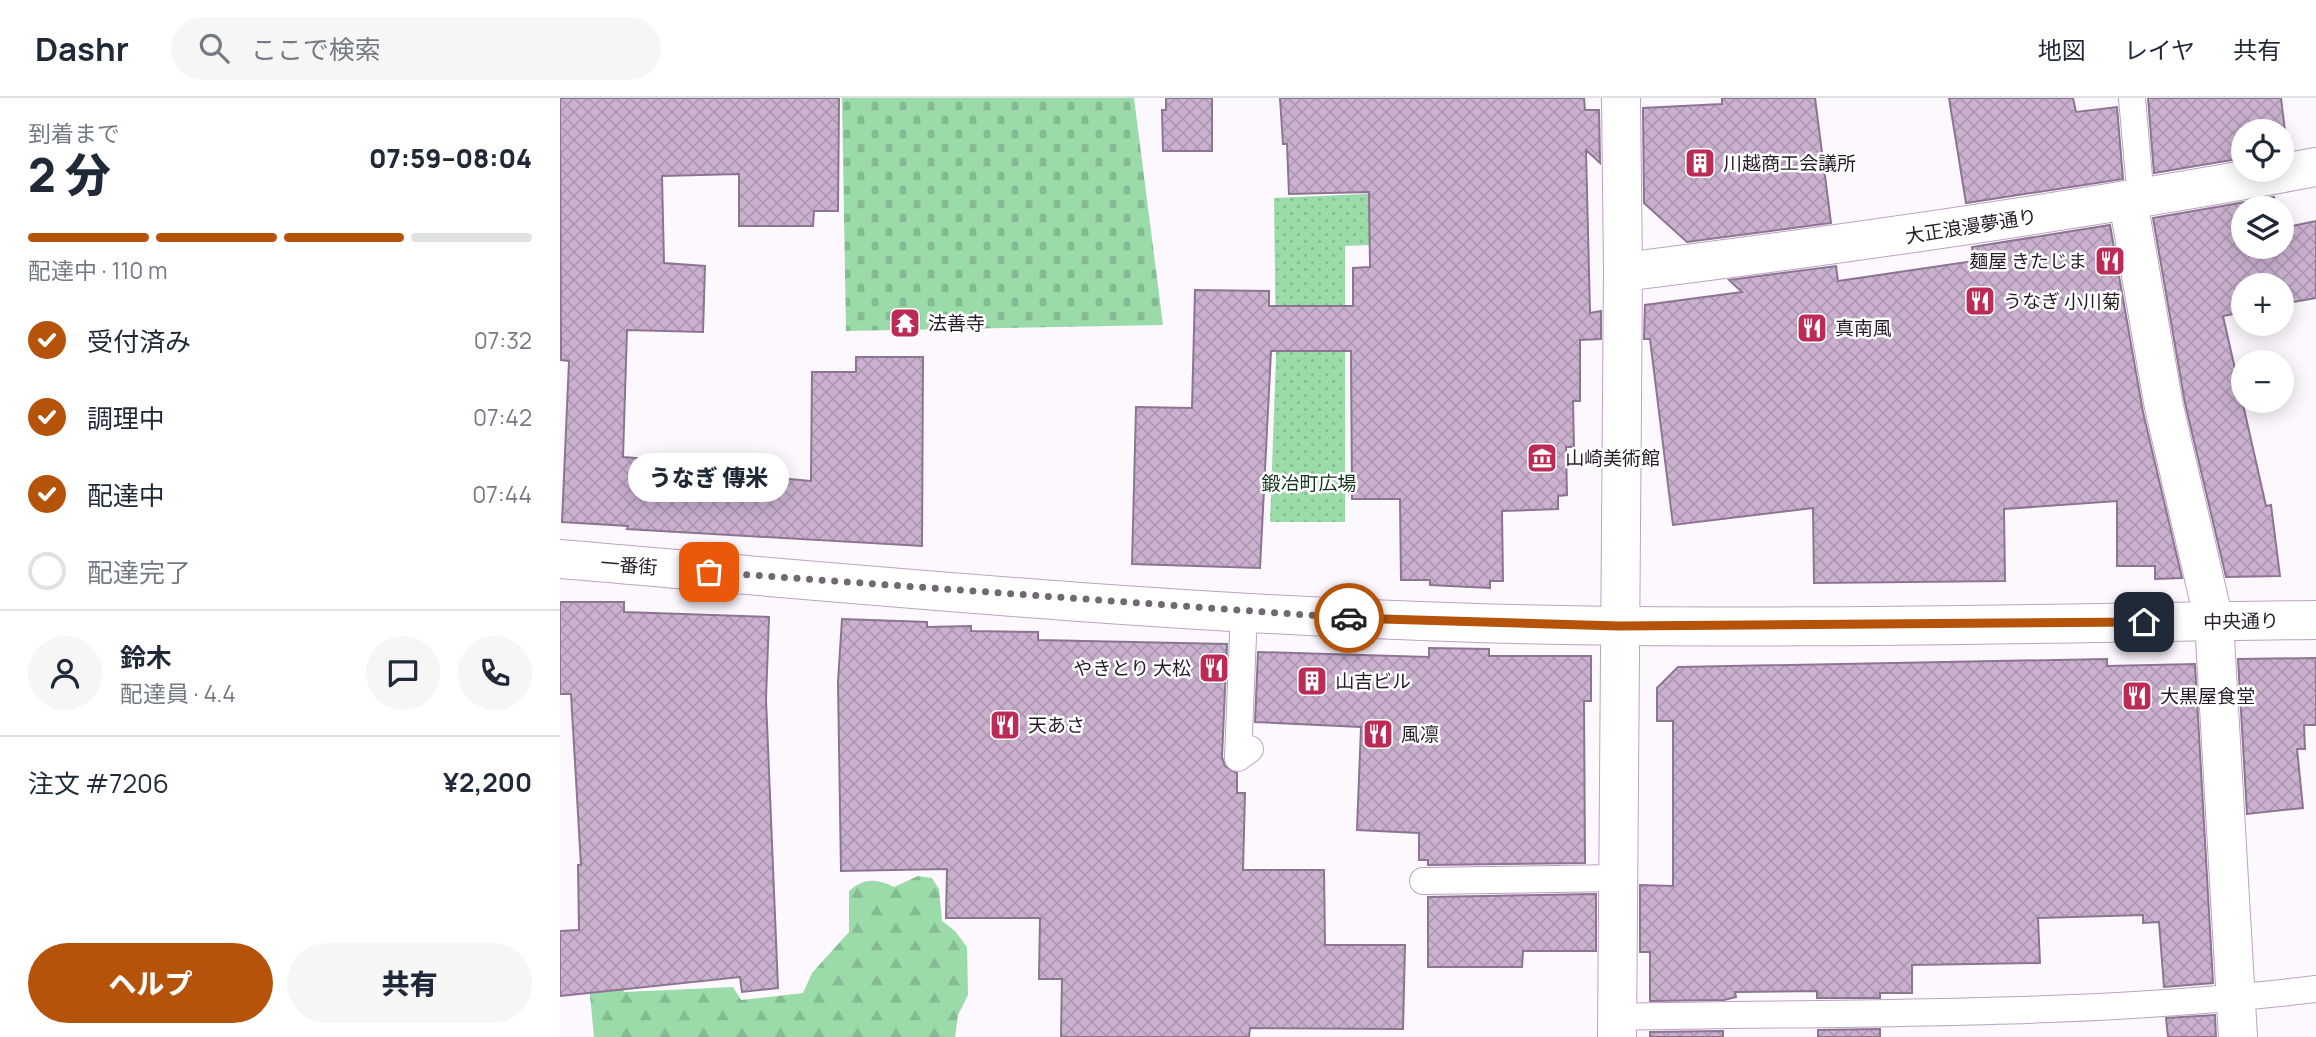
<!DOCTYPE html>
<html lang="ja">
<head>
<meta charset="utf-8">
<style>
	:root { --surface:#fff; --page:#f6f6f7; --text:#1f2937; --muted:#747a83; --line:#e0e1e3; --accent:#b45309 }
	body { margin:0; font-family:Manrope,"Noto Sans JP",sans-serif; background:var(--page); color:var(--text); height:100vh; display:flex; flex-direction:column; font-size:26px; white-space:nowrap }
	* { box-sizing:border-box; margin:0 }
	p { font-size:23px; color:var(--muted) }
	.icon { flex:none; width:38px; height:38px; fill:none; stroke:currentColor; stroke-width:2; stroke-linecap:round; stroke-linejoin:round }
	.map { position:relative; flex:1; overflow:hidden }
	.side { display:flex; flex-direction:column; background:var(--surface); width:560px }
	.side>* { flex:none }
	.fabs { position:absolute; left:1671px; top:21px; display:grid; gap:14px }
	.fabs a { display:grid; place-items:center; width:63px; height:63px; border-radius:50%; background:var(--surface); box-shadow:0 4px 18px #0003; font-size:35px }
	.pin { position:absolute; display:grid; place-items:center; width:60px; height:60px; color:#fff; margin:-30px; border-radius:14px; box-shadow:0 4px 10px #0006 }
	.courier { position:absolute; display:grid; place-items:center; width:70px; height:70px; margin:-35px; border:5px solid #b45309; border-radius:50%; background:#fff; color:#222; box-shadow:0 2px 9px #0007 }
	.bubble { position:absolute; height:49px; border-radius:24px; background:var(--surface); box-shadow:0 4px 18px #0003; font-size:23px; font-weight:800; line-height:49px; text-align:center }
	.headline em { font-style:normal; font-weight:800 }
	.headline div { display:flex; flex-direction:column-reverse }
	.headline { display:flex; align-items:center; justify-content:space-between; height:119px; padding:0 28px }
	h1 { font-size:46px; font-weight:800; line-height:52px }
	.bar { display:grid; grid-template-columns:repeat(4,1fr); gap:10px 7px; align-content:center; height:84px; padding:0 28px }
	.bar i { height:9px; border-radius:5px; background:var(--line) }
	.bar .current { background:var(--accent) }
	.bar p { grid-column:span 4 }
	.line { display:flex; align-items:center; gap:18px; padding:0 28px; border-top:2px solid var(--line) }
	.line div { flex:1 }
	.round { display:grid; place-items:center; flex:none; width:74px; height:74px; border-radius:37px; background:var(--page) }
	ol { padding:0 28px; list-style:none }
	li { display:flex; align-items:center; gap:21px; height:77px }
	li p { margin-inline-start:auto }
	li .icon { padding:7px; border-radius:50%; background:var(--accent); color:#fff; stroke-width:4 }
	li:last-child { color:var(--muted) }
	li i { width:38px; height:38px; border:4px solid var(--line); border-radius:50% }
	.action { display:flex; gap:14px; margin-top:auto; padding:14px 28px }
	.action a { flex:1; height:80px; border-radius:42px; background:var(--accent); color:#fff; font-size:28px; font-weight:800; line-height:80px; text-align:center }
	.action a+a { background:var(--page); color:var(--text) }
	header { display:flex; align-items:center; gap:42px; box-sizing:border-box; height:98px; padding:0 35px; background:var(--surface); border-bottom:2px solid var(--line) }
	header strong { font-size:33px }
	nav { display:flex; gap:38px; margin-inline-start:auto; font-size:24px }
	.search { width:490px; height:63px; background:var(--page); display:flex; align-items:center; gap:18px; box-sizing:border-box; padding:0 24px; border-radius:38px; color:var(--muted); font-size:26px }
	main { display:flex; flex:1; min-height:0 }
	.map>svg:first-child { display:block }
	.forest { fill:url(#forest-firs) }
	.cemetery { fill:url(#cemetery-stones) }
	.park { fill:url(#park-dots) }
	.building { fill:url(#building-cross-hatch); stroke:#8b7590; stroke-width:2 }
	.lines { fill:none; stroke-linecap:round; stroke-linejoin:round }
	.lane-casing { stroke:#bba3c0; stroke-width:28 }
	.street-casing { stroke:#bba3c0; stroke-width:40 }
	.secondary-casing { stroke:#bba3c0; stroke-width:40 }
	.primary-casing { stroke:#bba3c0; stroke-width:40 }
	.lane { stroke:#fff; stroke-width:26 }
	.street { stroke:#fff; stroke-width:38 }
	.secondary { stroke:#fff; stroke-width:38 }
	.primary { stroke:#fff; stroke-width:38 }
	.done { stroke:#716972; stroke-width:7; stroke-dasharray:0 12.6 }
	.route { stroke:#b45309; stroke-width:9 }
	.labels { text-anchor:middle; dominant-baseline:central; stroke-width:5; stroke-linejoin:round; paint-order:stroke }
	.poi-label { font-size:19px; fill:#251c27; stroke:#fff; text-anchor:start }
	.street-label { font-size:19px; fill:#251c27; stroke:#fff }
	.park-label { font-size:19px; fill:#11341b; stroke:#fff }
</style>
</head>
<body>
<header>
<strong>Dashr</strong>
<div class="search"><svg class="icon" aria-label="search" viewBox="0 0 24 24"><circle cx="10" cy="10" r="6"/><path d="M15 15l6 6"/></svg>ここで検索</div>
<nav><a>地図</a><a>レイヤ</a><a>共有</a></nav>
</header>
<main>
<section class="side">
<div class="headline"><div><h1>2 分</h1><p>到着まで</p></div><em>07:59–08:04</em></div>
<div class="bar"><i class="current"></i><i class="current"></i><i class="current"></i><i></i><p>配達中 · 110 m</p></div>
<ol>
<li><svg class="icon" aria-label="check" viewBox="0 0 24 24"><path d="M5 12l5 5 9-10"/></svg>受付済み<p>07:32</p></li>
<li><svg class="icon" aria-label="check" viewBox="0 0 24 24"><path d="M5 12l5 5 9-10"/></svg>調理中<p>07:42</p></li>
<li><svg class="icon" aria-label="check" viewBox="0 0 24 24"><path d="M5 12l5 5 9-10"/></svg>配達中<p>07:44</p></li>
<li><i></i>配達完了</li>
</ol>
<div class="line" style="height:126px"><a class="round"><svg class="icon" aria-label="person" viewBox="0 0 24 24"><circle cx="12" cy="8" r="4"/><path d="M4 21q1-7 8-7t8 7"/></svg></a><div><b>鈴木</b><p>配達員 · 4.4</p></div><a class="round"><svg class="icon" aria-label="chat" viewBox="0 0 24 24"><path d="M4 5h16v11H9l-5 4z"/></svg></a><a class="round"><svg class="icon" aria-label="phone" viewBox="0 0 24 24"><path d="M5 4h4l2 5-3 2q2 4 5 5l2-3 5 2v4C11 20 4 13 5 4z"/></svg></a></div>
<div class="line" style="height:91px"><div>注文 #7206</div><b>¥2,200</b></div>
<div class="action"><a>ヘルプ</a><a>共有</a></div>
</section>
<div class="map">
<svg width="1756" height="939" viewBox="0 0 1756 939">
	<defs>
		<pattern id="forest-firs" width="22" height="20" patternUnits="userSpaceOnUse" patternTransform="scale(1.75)"><rect width="22" height="20" fill="#9bdba9"/><path d="M5 1l3.5 6h-7zM16 11l3.5 6h-7z" fill="#85bb91"/></pattern>
		<pattern id="cemetery-stones" width="16" height="16" patternUnits="userSpaceOnUse" patternTransform="scale(1.75)"><rect width="16" height="16" fill="#9bdba9"/><path d="M2 7V4a2 2 0 0 1 4 0v3zM10 15v-3a2 2 0 0 1 4 0v3z" fill="#85bb91"/></pattern>
		<pattern id="park-dots" width="8" height="8" patternUnits="userSpaceOnUse" patternTransform="scale(1.75)"><rect width="8" height="8" fill="#9bdba9"/><path d="M2 2h.1M6 6h.1" fill="none" stroke="#85bb91" stroke-width="1.8" stroke-linecap="round"/></pattern>
		<pattern id="building-cross-hatch" width="8" height="8" patternUnits="userSpaceOnUse" patternTransform="scale(1.75)"><rect width="8" height="8" fill="#cab2cf"/><path d="M0 0l8 8M0 8l8-8" fill="none" stroke="#ad98b2"/></pattern>
	</defs>
	<rect width="100%" height="100%" fill="#fdf8fe"/>
	<path class="forest" d="M 358,778 L 372,780 L 379,791 L 382,823 L 395,833 L 407,849 L 408,897 L 398,917 L 395,939 L 34,939 L 27,867 L 51,826 L 64,894 L 173,889 L 181,902 L 243,895 L 252,875 L 289,834 L 289,793 C 303,780 317,780 334,789 Z"/>
	<path class="cemetery" d="M 282,0 L 574,0 L 603,227 L 286,233 Z"/>
	<path class="park" d="M 895,92 L 897,144 L 785,148 L 785,424 L 710,424 L 716,259 L 714,100 Z"/>
	<path class="building" d="M 0,0 L 279,0 L 278,113 L 254,113 L 253,128 L 179,128 L 179,76 L 102,78 L 104,165 L 145,168 L 143,234 L 67,232 L 63,359 L 151,366 L 151,374 L 251,383 L 252,274 L 296,274 L 296,259 L 363,259 L 362,448 L 67,431 L 68,428 L 2,424 L 9,263 L 1,262 Z
		M 606,0 L 652,0 L 652,53 L 603,53 L 602,12 L 606,12 Z
		M 720,0 L 1024,0 L 1025,12 L 1039,12 L 1040,65 L 1026,52 L 1030,215 L 1041,213 L 1041,241 L 1020,242 L 1020,303 L 1013,303 L 1014,349 L 1006,349 L 1007,397 L 998,398 L 998,411 L 942,413 L 943,483 L 930,483 L 930,490 L 870,487 L 870,482 L 841,482 L 840,401 L 792,401 L 791,253 L 711,253 L 700,470 L 572,466 L 576,309 L 632,310 L 635,192 L 709,193 L 709,208 L 793,208 L 793,170 L 810,169 L 809,94 L 729,96 L 727,46 L 723,46 Z
		M 1162,0 L 1255,0 L 1271,125 L 1127,144 L 1084,105 L 1083,10 L 1162,6 Z
		M 1389,0 L 1513,0 L 1516,14 L 1557,9 L 1563,81 L 1406,105 Z
		M 1588,0 L 1721,0 L 1725,33 L 1684,33 L 1684,60 L 1594,75 Z
		M 1714,99 L 1716,110 L 1684,110 L 1684,149 L 1722,149 L 1722,130 L 1756,123 L 1756,200 L 1722,206 L 1722,187 L 1684,187 L 1684,214 L 1663,218 L 1706,408 L 1711,407 L 1720,478 L 1666,479 L 1625,305 L 1593,120 Z
		M 1550,127 L 1583,314 L 1622,480 L 1595,481 L 1595,468 L 1557,468 L 1557,403 L 1444,411 L 1445,483 L 1254,485 L 1253,410 L 1113,427 L 1090,241 L 1084,241 L 1085,207 L 1182,194 L 1169,182 L 1276,168 L 1278,183 L 1414,163 L 1412,149 Z
		M 0,504 L 64,504 L 64,514 L 209,519 L 206,601 L 218,890 L 182,894 L 180,879 L 0,898 L 0,833 L 19,832 L 18,767 L 21,767 L 11,596 L 0,596 Z
		M 282,521 L 367,524 L 367,529 L 411,528 L 411,533 L 478,534 L 478,542 L 667,546 L 662,659 L 665,668 L 677,675 L 677,695 L 685,695 L 683,772 L 764,772 L 765,847 L 845,847 L 843,931 L 690,930 L 689,939 L 501,939 L 502,881 L 479,881 L 480,820 L 386,820 L 387,771 L 281,773 L 278,584 Z
		M 869,550 L 929,551 L 929,558 L 1031,558 L 1031,603 L 1024,603 L 1025,765 L 868,767 L 868,762 L 859,762 L 859,735 L 797,732 L 801,629 L 695,624 L 698,554 L 869,559 Z
		M 1756,560 L 1756,627 L 1744,627 L 1745,651 L 1737,651 L 1743,710 L 1687,716 L 1678,561 Z
		M 1547,561 L 1547,568 L 1635,566 L 1653,885 L 1604,889 L 1599,824 L 1583,825 L 1583,817 L 1478,820 L 1480,865 L 1352,867 L 1352,895 L 1320,895 L 1320,900 L 1257,900 L 1257,893 L 1175,894 L 1176,899 L 1164,902 L 1090,903 L 1090,854 L 1080,854 L 1080,787 L 1113,788 L 1113,623 L 1097,623 L 1097,590 L 1118,569 Z
		M 1036,796 L 1036,853 L 963,853 L 962,869 L 868,869 L 868,799 Z
		M 1655,917 L 1656,939 L 1608,939 L 1606,920 Z
		M 1320,931 L 1320,939 L 1258,939 L 1258,932 Z
		M 1163,933 L 1163,939 L 1090,939 L 1090,934 Z"/>
	<g class="lines">
		<g class="lane-casing">
			<path id="lane" d="M 1572,0 L 1581,102
				M 684,513 L 678,660 L 690,651
				M 863,783 L 1058,780
				M 1058,919 C 1290,914 1525,919 1756,891"/>
		</g>
		<g class="street-casing">
			<path id="street" d="M 1568,103 L 1604,309 L 1654,523 L 1678,939
				M 1063,174 C 1295,145 1526,112 1756,69"/>
		</g>
		<g class="secondary-casing">
			<path id="secondary" d="M 1057,939 L 1063,174 L 1061,0"/>
		</g>
		<g class="primary-casing">
			<path id="primary" d="M 0,461 C 305,487 611,516 917,525 C 1196,533 1477,525 1756,522"/>
		</g>
		<use href="#lane" class="lane"/>
		<use href="#street" class="street"/>
		<use href="#secondary" class="secondary"/>
		<use href="#primary" class="primary"/>
	</g>
	<g class="lines">
		<path class="done" d="M 149,474 L 789,520"/>
		<path class="route" d="M 789,520 L 1059,528 L 1584,524"/>
	</g>
	<defs>
		<g id="building-square" transform="scale(1.575)"><rect x="-9" y="-9" width="18" height="18" rx="4" fill="#bb2b56" stroke="#fff"/><path d="M-4-6H4V6H1V3H-1V6H-4ZM-2.5-4.3h1.7v1.8h-1.7ZM.8-4.3h1.7v1.8H.8ZM-2.5-1h1.7V.8h-1.7ZM.8-1h1.7V.8H.8Z" fill="#fff"/></g>
		<g id="restaurant-square" transform="scale(1.575)"><rect x="-9" y="-9" width="18" height="18" rx="4" fill="#bb2b56" stroke="#fff"/><path d="M-5-6h1v4h1v-4h1v4h1v-4h1v5L-1.5 .5V6h-2V.5L-5-1ZM5-6V6H3V1.5H1.5Q1.5-4 5-6Z" fill="#fff"/></g>
		<g id="temple-square" transform="scale(1.575)"><rect x="-9" y="-9" width="18" height="18" rx="4" fill="#bb2b56" stroke="#fff"/><path d="M0-6L5-2H3V0L6.5 2.5H4V6H1.5V3h-3V6H-4V2.5H-6.5L-3 0V-2H-5Z" fill="#fff"/></g>
		<g id="museum-square" transform="scale(1.575)"><rect x="-9" y="-9" width="18" height="18" rx="4" fill="#bb2b56" stroke="#fff"/><path d="M0-6L6-3V-2H-6V-3ZM-5-1h2V3h-2ZM-1-1h2V3h-2ZM3-1h2V3H3ZM-6 4H6V6H-6Z" fill="#fff"/></g>
	</defs>
	<g fill-rule="evenodd">
		<use href="#building-square" x="1140" y="65"/>
		<use href="#restaurant-square" x="1550" y="163"/>
		<use href="#restaurant-square" x="1420" y="203"/>
		<use href="#temple-square" x="345" y="225"/>
		<use href="#restaurant-square" x="1252" y="230"/>
		<use href="#museum-square" x="982" y="360"/>
		<use href="#restaurant-square" x="654" y="570"/>
		<use href="#building-square" x="752" y="583"/>
		<use href="#restaurant-square" x="1577" y="598"/>
		<use href="#restaurant-square" x="445" y="627"/>
		<use href="#restaurant-square" x="818" y="636"/>
	</g>
	<g class="labels">
		<g class="poi-label">
			<text x="1163" y="65">川越商工会議所</text>
			<text x="1527" y="163" text-anchor="end">麺屋 きたじま</text>
			<text x="1443" y="203">うなぎ 小川菊</text>
			<text x="368" y="225">法善寺</text>
			<text x="1275" y="230">真南風</text>
			<text x="1005" y="360">山崎美術館</text>
			<text x="631" y="570" text-anchor="end">やきとり 大松</text>
			<text x="775" y="583">山吉ビル</text>
			<text x="1600" y="598">大黒屋食堂</text>
			<text x="468" y="627">天あさ</text>
			<text x="841" y="636">風凛</text>
		</g>
		<g class="street-label">
			<text transform="translate(1411 128) rotate(-9)">大正浪漫夢通り</text>
			<text transform="translate(69 467) rotate(5)">一番街</text>
			<text transform="translate(1681 523) rotate(-1)">中央通り</text>
		</g>
		<g class="park-label">
			<text x="749" y="385">鍛冶町広場</text>
		</g>
	</g>
</svg>
<div class="fabs">
<a><svg class="icon" aria-label="locate" viewBox="0 0 24 24"><circle cx="12" cy="12" r="6"/><path d="M12 2v4M12 18v4M2 12h4M18 12h4"/></svg></a>
<a><svg class="icon" aria-label="layers" viewBox="0 0 24 24"><path d="M12 4l9 5-9 5-9-5zM3 14l9 5 9-5"/></svg></a>
<a>+</a>
<a>−</a>
</div>
<div class="pin" style="left:149px;top:474px;background:#ea580c"><svg class="icon" aria-label="bag" viewBox="0 0 24 24"><path d="M5 8h14l-1 12H6zM9 8a3 3 0 0 1 6 0"/></svg></div>
<div class="pin" style="left:1584px;top:524px;background:#1f2937"><svg class="icon" aria-label="home" viewBox="0 0 24 24"><path d="M3 11l9-7 9 7M6 9v11h12V9"/></svg></div>
<div class="courier" style="left:789px;top:520px"><svg class="icon" aria-label="car" viewBox="0 0 24 24"><path d="M5 17H2v-5l4-1 3-4h7l3 4 3 1v5h-3M9 17h6M6 11h13"/><circle cx="7" cy="17" r="2"/><circle cx="17" cy="17" r="2"/></svg></div>
<div class="bubble" style="left:68px;top:355px;width:161px">うなぎ 傳米</div>
</div>
</main>
</body>
</html>
